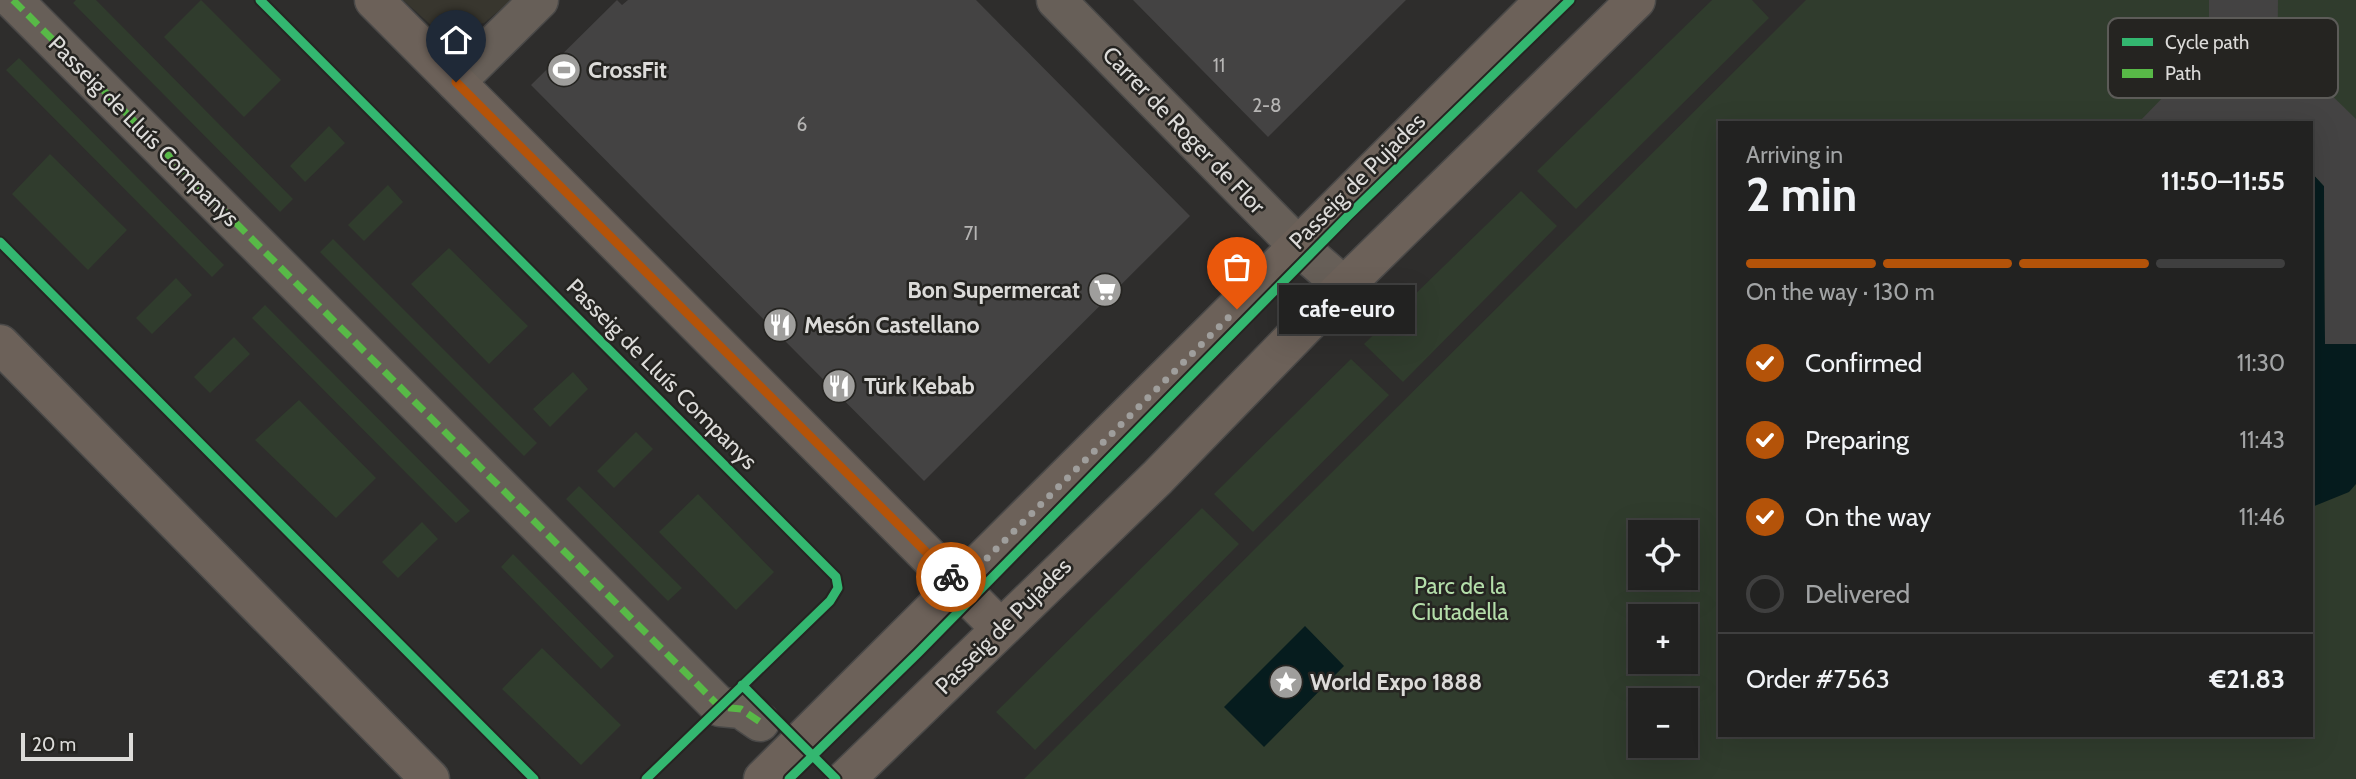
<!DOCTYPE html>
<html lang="en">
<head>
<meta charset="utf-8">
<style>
	:root { --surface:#222221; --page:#2e2f2e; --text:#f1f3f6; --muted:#a2a4a5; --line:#3f3f3f; --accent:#b45309 }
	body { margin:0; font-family:Cabin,sans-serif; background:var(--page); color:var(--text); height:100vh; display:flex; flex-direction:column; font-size:26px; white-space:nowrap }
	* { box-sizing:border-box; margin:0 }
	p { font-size:23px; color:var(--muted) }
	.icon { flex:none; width:38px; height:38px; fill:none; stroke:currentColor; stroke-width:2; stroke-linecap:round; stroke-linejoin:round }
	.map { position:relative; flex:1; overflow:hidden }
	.drawer { position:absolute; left:1718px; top:121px; width:595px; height:616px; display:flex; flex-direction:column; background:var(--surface); border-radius:0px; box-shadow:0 7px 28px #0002,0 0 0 2px var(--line) }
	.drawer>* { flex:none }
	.buttons { position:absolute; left:1628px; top:520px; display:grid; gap:14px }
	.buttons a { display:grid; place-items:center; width:70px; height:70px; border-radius:0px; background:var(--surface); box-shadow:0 7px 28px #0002,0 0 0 2px var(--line); font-size:35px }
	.scale { position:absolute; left:21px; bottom:18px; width:112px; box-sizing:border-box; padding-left:7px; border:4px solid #dcdbd9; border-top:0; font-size:19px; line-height:24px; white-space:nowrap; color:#dcdbd9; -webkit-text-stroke:5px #252421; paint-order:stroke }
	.pin { position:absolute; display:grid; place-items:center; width:60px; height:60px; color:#fff; margin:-72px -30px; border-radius:50% 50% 50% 0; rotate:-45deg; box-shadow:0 0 7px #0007 }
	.pin .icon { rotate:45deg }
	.courier { position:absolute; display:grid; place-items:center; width:70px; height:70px; margin:-35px; border:5px solid #b45309; border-radius:50%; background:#fff; color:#222; box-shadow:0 2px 9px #0007 }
	.bubble { position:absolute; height:49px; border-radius:0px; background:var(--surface); box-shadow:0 7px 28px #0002,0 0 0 2px var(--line); font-size:23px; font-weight:700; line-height:49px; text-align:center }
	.overview em { font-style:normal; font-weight:700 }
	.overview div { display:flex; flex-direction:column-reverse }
	.overview { display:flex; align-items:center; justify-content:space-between; height:119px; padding:0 28px }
	h1 { font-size:46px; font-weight:700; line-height:52px }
	.bar { display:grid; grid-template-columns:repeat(4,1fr); gap:10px 7px; align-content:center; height:84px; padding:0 28px }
	.bar i { height:9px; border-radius:5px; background:var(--line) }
	.bar .active { background:var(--accent) }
	.bar p { grid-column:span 4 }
	.line { display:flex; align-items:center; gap:18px; padding:0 28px; border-top:2px solid var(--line) }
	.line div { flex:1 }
	ol { padding:0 28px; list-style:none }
	li { display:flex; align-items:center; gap:21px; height:77px }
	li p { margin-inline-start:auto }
	li .icon { padding:7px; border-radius:50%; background:var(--accent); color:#fff; stroke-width:4 }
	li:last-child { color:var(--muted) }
	li i { width:38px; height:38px; border:4px solid var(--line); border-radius:50% }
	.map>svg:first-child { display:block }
	.built { fill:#38362e }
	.green { fill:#303c2d; fill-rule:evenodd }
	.water { fill:#061c1e }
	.building { fill:#444343 }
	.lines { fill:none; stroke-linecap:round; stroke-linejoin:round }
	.street-casing { stroke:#4a4948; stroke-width:41 }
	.secondary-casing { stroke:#4a4948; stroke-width:41 }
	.street { stroke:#675f58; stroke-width:38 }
	.secondary { stroke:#6c6159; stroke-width:38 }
	.quiet { stroke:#58b947; stroke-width:7; stroke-dasharray:14 7; stroke-linecap:butt }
	.cycleway-casing { stroke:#252421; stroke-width:13 }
	.cycleway { stroke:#33b770; stroke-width:9 }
	.done { stroke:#9f9e9c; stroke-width:7; stroke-dasharray:0 12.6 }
	.route { stroke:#b45309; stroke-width:9 }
	.labels { text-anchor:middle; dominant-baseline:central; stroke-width:5; stroke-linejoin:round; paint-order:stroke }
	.number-label { font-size:19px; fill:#b6b5b4 }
	.poi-label { font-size:23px; font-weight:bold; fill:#dcdbd9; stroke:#252421; text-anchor:start }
	.street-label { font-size:23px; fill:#dcdbd9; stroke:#252421 }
	.park-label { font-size:23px; fill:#b3dda9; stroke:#252421 }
	.key { fill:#252421; stroke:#5c5b58; stroke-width:2 }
	.key-label { font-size:19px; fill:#dcdbd9 }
</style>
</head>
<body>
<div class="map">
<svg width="2356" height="779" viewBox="0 0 2356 779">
	<rect width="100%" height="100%" fill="#2e2d2c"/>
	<path class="built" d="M 403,0 L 512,0 L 484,23 L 446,32 L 432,26 Z"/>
	<path class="green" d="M 76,0 L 96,0 L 293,199 L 280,212 L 73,3 Z
		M 201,0 L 281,80 L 244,117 L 164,37 Z
		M 1712,0 L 1752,0 L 1769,18 L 1576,209 L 1537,171 Z
		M 1806,0 L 2356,0 L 2356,779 L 1024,779 ZM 1720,122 L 2312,122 L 2312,735 L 1720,735 ZM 1640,532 L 1685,532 L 1685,578 L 1640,578 ZM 1640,616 L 1685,616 L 1685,662 L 1640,662 ZM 1640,700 L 1685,700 L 1685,746 L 1640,746 Z
		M 19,58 L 224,265 L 212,277 L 6,70 Z
		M 329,126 L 345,143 L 305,182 L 290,166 Z
		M 50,154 L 127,230 L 88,270 L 12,194 Z
		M 388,185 L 403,202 L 364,241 L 348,225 Z
		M 1521,191 L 1557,226 L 1403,382 L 1364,344 Z
		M 333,239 L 537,443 L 524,456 L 320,252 Z
		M 449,248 L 528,326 L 489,364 L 411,284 Z
		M 176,278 L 192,295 L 152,334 L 136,318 Z
		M 265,305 L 470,511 L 456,523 L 252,318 Z
		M 234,337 L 250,354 L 210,393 L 194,377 Z
		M 1351,359 L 1389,395 L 1253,532 L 1214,494 Z
		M 573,372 L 588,389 L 550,427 L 533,409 Z
		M 299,400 L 376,478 L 336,518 L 255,440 Z
		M 636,432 L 653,449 L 614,488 L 597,471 Z
		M 579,486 L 682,588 L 668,601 L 566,499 Z
		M 698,494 L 774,572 L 736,610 L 659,532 Z
		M 1202,508 L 1239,544 L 1035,750 L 996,712 Z
		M 422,522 L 438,539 L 398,578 L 382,562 Z
		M 513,554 L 614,656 L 601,669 L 501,567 Z
		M 542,648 L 621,725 L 581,765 L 502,689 Z"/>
	<path class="water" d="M 2312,173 L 2324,186 L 2325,343 L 2356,344 L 2356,484 L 2349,492 L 2312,507 Z
		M 1305,626 L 1344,666 L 1264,747 L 1224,707 Z"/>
	<path class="building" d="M 617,0 L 622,5 L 628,0 L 976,0 L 1190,216 L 924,481 L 531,85 Z
		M 1133,0 L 1406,0 L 1268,137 Z
		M 2209,0 L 2278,0 L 2277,82 L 2312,85 L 2312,76 L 2356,119 L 2356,344 L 2325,344 L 2324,186 L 2312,173 L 2312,122 L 2139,122 L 2171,89 L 2209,75 Z"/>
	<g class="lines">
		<g class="street-casing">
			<path id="street" d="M 13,0 L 720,707 L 741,709 L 760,722
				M 1056,0 L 1299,247 L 1344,286
				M 456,82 L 539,0"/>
		</g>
		<g class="secondary-casing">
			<path id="secondary" d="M 374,0 L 1001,629
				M 0,344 L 430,779
				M 763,779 L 1545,0
				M 846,779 L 1157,478 L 1337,293 L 1636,0"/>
		</g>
		<use href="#street" class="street"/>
		<use href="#secondary" class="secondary"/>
		<path class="quiet" d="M 13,0 L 720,707 L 741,709 L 760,722"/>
		<g class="cycleway-casing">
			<path id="cycleway" d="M 260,0 L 836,577 L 838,588 L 830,601 L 646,779
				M 0,242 L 534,779
				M 742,685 L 836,779
				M 789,779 L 918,653 L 1349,215 L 1570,0"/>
		</g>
		<use href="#cycleway" class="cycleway"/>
	</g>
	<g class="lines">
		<path class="done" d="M 951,577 L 960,585 L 1237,309"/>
		<path class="route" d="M 456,82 L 951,577"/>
	</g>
	<defs>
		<g id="stadium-disc" transform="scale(1.75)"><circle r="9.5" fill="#9f9e9c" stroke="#252421"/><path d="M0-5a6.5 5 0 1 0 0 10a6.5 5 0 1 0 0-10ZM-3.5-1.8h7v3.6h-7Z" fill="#fff"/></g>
		<g id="supermarket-disc" transform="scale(1.75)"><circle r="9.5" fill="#9f9e9c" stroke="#252421"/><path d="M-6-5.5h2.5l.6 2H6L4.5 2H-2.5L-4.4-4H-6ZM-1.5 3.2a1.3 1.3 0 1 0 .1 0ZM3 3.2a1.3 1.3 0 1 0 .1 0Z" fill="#fff"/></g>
		<g id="restaurant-disc" transform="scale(1.75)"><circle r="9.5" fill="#9f9e9c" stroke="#252421"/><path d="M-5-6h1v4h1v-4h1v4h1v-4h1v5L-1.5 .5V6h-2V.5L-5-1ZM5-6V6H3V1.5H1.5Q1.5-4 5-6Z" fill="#fff"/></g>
		<g id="sight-disc" transform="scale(1.75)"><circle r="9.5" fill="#9f9e9c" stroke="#252421"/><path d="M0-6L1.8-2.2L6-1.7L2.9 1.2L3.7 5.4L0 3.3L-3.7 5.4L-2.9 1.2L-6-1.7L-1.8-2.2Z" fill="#fff"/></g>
	</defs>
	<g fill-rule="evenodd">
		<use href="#stadium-disc" x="564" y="70"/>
		<use href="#supermarket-disc" x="1105" y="290"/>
		<use href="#restaurant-disc" x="780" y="325"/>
		<use href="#restaurant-disc" x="839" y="386"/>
		<use href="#sight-disc" x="1286" y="682"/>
	</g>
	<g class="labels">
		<g class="number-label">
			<text x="1219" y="65">11</text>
			<text x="1267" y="105">2-8</text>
			<text x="802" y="124">6</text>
			<text x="971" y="233">7I</text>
		</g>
		<g class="poi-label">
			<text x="588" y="70">CrossFit</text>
			<text x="1080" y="290" text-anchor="end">Bon Supermercat</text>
			<text x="804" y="325">Mesón Castellano</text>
			<text x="864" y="386">Türk Kebab</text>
			<text x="1310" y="682">World Expo 1888</text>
		</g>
		<g class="street-label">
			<text transform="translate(1184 130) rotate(46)">Carrer de Roger de Flor</text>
			<text transform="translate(144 131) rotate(45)">Passeig de Lluís Companys</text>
			<text transform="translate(1357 181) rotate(-45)">Passeig de Pujades</text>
			<text transform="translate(662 374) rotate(45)">Passeig de Lluís Companys</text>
			<text transform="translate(1003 626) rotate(-45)">Passeig de Pujades</text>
		</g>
		<g class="park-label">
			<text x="1460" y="586">Parc de la<tspan x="1460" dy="26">Ciutadella</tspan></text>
		</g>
	</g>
	<rect x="2108" y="18" width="230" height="80" rx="10" class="key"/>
	<rect x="2122" y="38" width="31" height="8" fill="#33b770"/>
	<rect x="2122" y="69" width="31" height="9" fill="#58b947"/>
	<g class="key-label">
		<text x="2165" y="49">Cycle path</text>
		<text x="2165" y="80">Path</text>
	</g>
</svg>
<div class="buttons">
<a><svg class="icon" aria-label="locate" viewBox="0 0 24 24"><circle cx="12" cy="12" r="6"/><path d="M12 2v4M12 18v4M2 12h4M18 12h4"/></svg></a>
<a>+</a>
<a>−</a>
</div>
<div class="scale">20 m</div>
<div class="pin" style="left:1237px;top:309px;background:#ea580c"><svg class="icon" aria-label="bag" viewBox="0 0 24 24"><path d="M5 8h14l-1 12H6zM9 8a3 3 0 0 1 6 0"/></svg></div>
<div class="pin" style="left:456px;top:82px;background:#1f2937"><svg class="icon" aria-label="home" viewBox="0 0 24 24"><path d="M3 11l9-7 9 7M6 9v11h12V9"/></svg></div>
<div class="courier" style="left:951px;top:577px"><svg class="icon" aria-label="bike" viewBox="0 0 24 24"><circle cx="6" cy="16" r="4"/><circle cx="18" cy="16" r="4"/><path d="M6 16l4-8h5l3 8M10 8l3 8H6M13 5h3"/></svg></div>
<div class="bubble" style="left:1279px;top:285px;width:136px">cafe-euro</div>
<section class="drawer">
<div class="overview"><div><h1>2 min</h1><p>Arriving in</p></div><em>11:50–11:55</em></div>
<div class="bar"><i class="active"></i><i class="active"></i><i class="active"></i><i></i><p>On the way · 130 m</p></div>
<ol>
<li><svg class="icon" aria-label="check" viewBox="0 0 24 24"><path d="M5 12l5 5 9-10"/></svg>Confirmed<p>11:30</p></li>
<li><svg class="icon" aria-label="check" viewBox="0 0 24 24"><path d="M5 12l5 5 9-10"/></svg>Preparing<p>11:43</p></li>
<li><svg class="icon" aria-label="check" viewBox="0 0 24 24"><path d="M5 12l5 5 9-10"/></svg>On the way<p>11:46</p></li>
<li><i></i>Delivered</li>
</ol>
<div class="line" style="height:91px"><div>Order #7563</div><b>€21.83</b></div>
</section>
</div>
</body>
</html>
